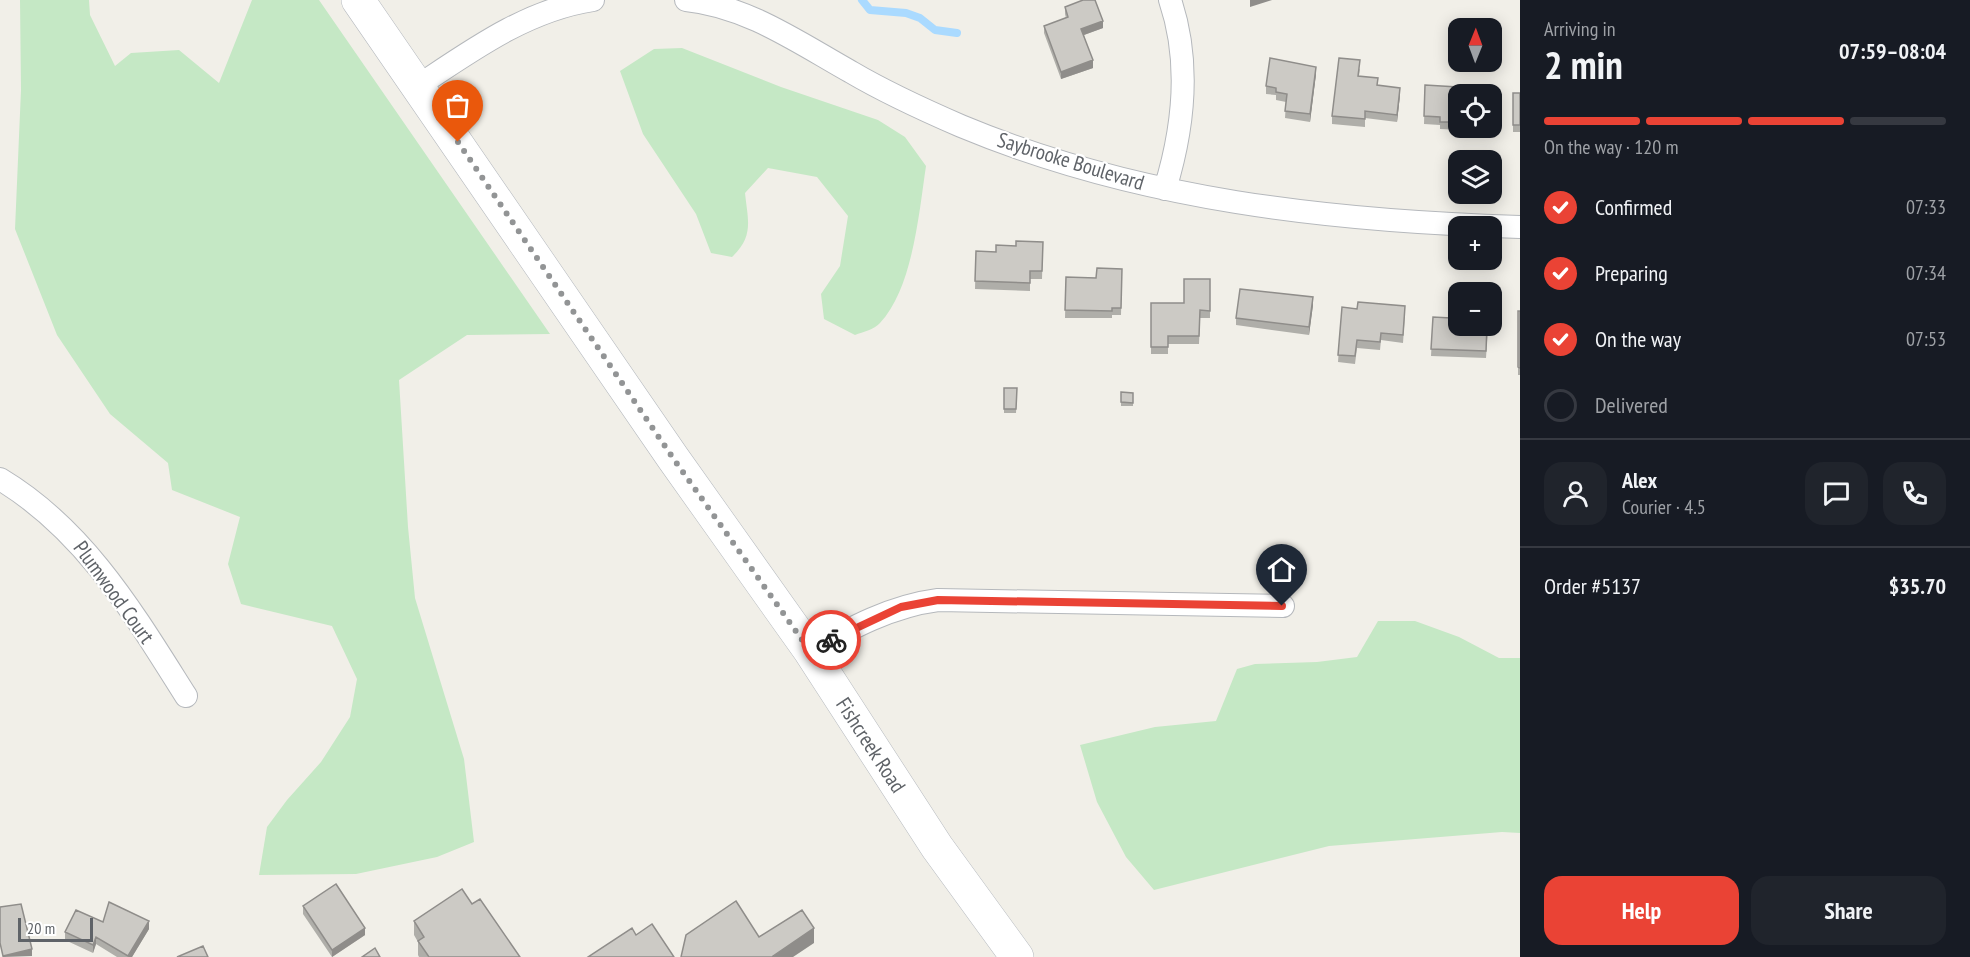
<!DOCTYPE html>
<html lang="en">
<head>
<meta charset="utf-8">
<style>
	:root { --surface:#171b24; --page:#20242c; --text:#f1f3f6; --muted:#9ea1a6; --line:#363941; --accent:#ea4335 }
	body { margin:0; font-family:"PT Sans Narrow",sans-serif; background:var(--page); color:var(--text); height:100vh; display:flex; flex-direction:column; font-size:22px; white-space:nowrap }
	* { box-sizing:border-box; margin:0 }
	p { font-size:20px; color:var(--muted) }
	.icon { flex:none; width:33px; height:33px; fill:none; stroke:currentColor; stroke-width:2; stroke-linecap:round; stroke-linejoin:round }
	.map { position:relative; flex:1; overflow:hidden }
	.details { display:flex; flex-direction:column; background:var(--surface); width:450px }
	.details>* { flex:none }
	.needle { width:39px; rotate:1deg }
	.buttons { position:absolute; left:1448px; top:18px; display:grid; gap:12px }
	.buttons a { display:grid; place-items:center; width:54px; height:54px; border-radius:12px; background:var(--surface); box-shadow:0 3px 15px #0003; font-size:30px }
	.scale { position:absolute; left:18px; bottom:15px; width:75px; box-sizing:border-box; padding-left:6px; border:3px solid #5f6368; border-top:0; font-size:16px; line-height:21px; white-space:nowrap; color:#5f6368; -webkit-text-stroke:4px #fff; paint-order:stroke }
	.pin { position:absolute; display:grid; place-items:center; width:51px; height:51px; color:#fff; margin:-62px -26px; border-radius:50% 50% 50% 0; rotate:-45deg; box-shadow:0 0 6px #0007 }
	.pin .icon { rotate:45deg }
	.courier { position:absolute; display:grid; place-items:center; width:60px; height:60px; margin:-30px; border:4px solid #ea4335; border-radius:50%; background:#fff; color:#222; box-shadow:0 2px 8px #0007 }
	.head em { font-style:normal; font-weight:600 }
	.head div { display:flex; flex-direction:column-reverse }
	.head { display:flex; align-items:center; justify-content:space-between; height:102px; padding:0 24px }
	h1 { font-size:39px; font-weight:600; line-height:45px }
	.bar { display:grid; grid-template-columns:repeat(4,1fr); gap:9px 6px; align-content:center; height:72px; padding:0 24px }
	.bar i { height:8px; border-radius:4px; background:var(--line) }
	.bar .current { background:var(--accent) }
	.bar p { grid-column:span 4 }
	.line { display:flex; align-items:center; gap:15px; padding:0 24px; border-top:2px solid var(--line) }
	.line div { flex:1 }
	.round { display:grid; place-items:center; flex:none; width:63px; height:63px; border-radius:18px; background:var(--page) }
	ol { padding:0 24px; list-style:none }
	li { display:flex; align-items:center; gap:18px; height:66px }
	li p { margin-inline-start:auto }
	li .icon { padding:6px; border-radius:50%; background:var(--accent); color:#fff; stroke-width:4 }
	li:last-child { color:var(--muted) }
	li i { width:33px; height:33px; border:3px solid var(--line); border-radius:50% }
	.cta { display:flex; gap:12px; margin-top:auto; padding:12px 24px }
	.cta a { flex:1; height:69px; border-radius:18px; background:var(--accent); color:#fff; font-size:24px; font-weight:600; line-height:69px; text-align:center }
	.cta a+a { background:var(--page); color:var(--text) }
	main { display:flex; flex:1; min-height:0 }
	.map>svg:first-child { display:block }
	.green { fill:#c5e8c5 }
	.lines { fill:none; stroke-linecap:round; stroke-linejoin:round }
	.stream { stroke:#aadaff; stroke-width:8 }
	.street-casing { stroke:#b5b8bc; stroke-width:24 }
	.secondary-casing { stroke:#b6babf; stroke-width:34 }
	.street { stroke:#fff; stroke-width:22 }
	.secondary { stroke:#fff; stroke-width:33 }
	.wall { fill:#afaea9 }
	.shaded-wall { fill:#8f8d8a }
	.building { fill:#cccac5; stroke:#8f8d8a; stroke-width:1.5 }
	.done { stroke:#929495; stroke-width:6; stroke-dasharray:0 10.8 }
	.route { stroke:#ea4335; stroke-width:8 }
	.labels { text-anchor:middle; dominant-baseline:central; stroke-width:4.5; stroke-linejoin:round; paint-order:stroke }
	.street-label { font-size:21px; fill:#5f6368; stroke:#fff }
</style>
</head>
<body>
<main>
<div class="map">
<svg width="1520" height="957" viewBox="0 0 1520 957">
	<rect width="100%" height="100%" fill="#f1efe8"/>
	<path class="green" d="M 20,0 L 89,0 L 90,15 L 115,66 L 131,53 L 179,50 L 219,83 L 252,0 L 319,0 L 550,334 L 467,335 L 399,380 L 408,527 L 415,598 L 464,759 L 474,842 L 437,857 L 356,874 L 259,875 L 267,827 L 287,800 L 321,762 L 350,717 L 357,679 L 332,626 L 241,604 L 228,564 L 240,517 L 172,490 L 168,463 L 110,414 L 57,335 L 15,229 L 21,90 Z
		M 682,48 L 781,87 L 878,120 L 905,137 L 926,166 C 919,212 913,288 880,323 C 875,329 863,332 855,335 L 824,319 L 821,294 L 840,266 L 848,216 L 817,177 L 768,168 L 745,193 C 748,221 754,236 732,257 L 711,253 L 696,214 L 643,134 L 620,71 L 654,49 Z
		M 1378,621 L 1415,621 L 1459,637 L 1499,658 L 1520,658 L 1520,833 L 1502,832 L 1329,846 L 1154,890 L 1126,857 L 1097,802 L 1080,745 L 1155,727 L 1216,721 L 1237,669 L 1255,664 L 1317,662 L 1357,657 Z"/>
	<g class="lines">
		<path class="stream" d="M 862,0 L 870,10 L 906,13 L 920,18 L 935,30 L 957,33"/>
		<g class="street-casing">
			<path id="street" d="M 686,0 C 747,6 799,43 851,72 C 885,92 924,110 961,126 C 1138,200 1330,221 1520,227
				M 418,86 C 472,50 527,10 593,0
				M 1165,189 C 1184,127 1191,62 1170,0
				M 0,479 C 85,530 134,614 186,696
				M 810,651 C 851,628 891,606 938,600 L 1283,606"/>
		</g>
		<g class="secondary-casing">
			<path id="secondary" d="M 358,0 L 673,458 L 810,651 L 937,847 L 1017,957"/>
		</g>
		<use href="#street" class="street"/>
		<use href="#secondary" class="secondary"/>
	</g>
	<path class="wall" d="M 1065,7 L 1103,28 L 1084,35 L 1093,68 L 1061,79 L 1044,33 L 1044,26 L 1066,18 L 1065,14 Z
		M 1360,68 L 1359,76 L 1400,95 L 1397,122 L 1365,118 L 1365,127 L 1332,124 L 1332,116 Z
		M 1316,74 L 1310,122 L 1285,118 L 1286,102 L 1276,100 L 1276,95 L 1266,94 L 1266,86 Z
		M 1425,85 L 1458,94 L 1458,128 L 1488,128 L 1488,135 L 1462,133 L 1462,130 L 1440,129 L 1440,125 L 1424,124 Z
		M 1513,93 L 1520,93 L 1520,132 L 1513,132 Z
		M 1043,242 L 1042,279 L 1030,279 L 1030,291 L 975,289 L 976,251 L 996,252 L 1016,246 Z
		M 1122,269 L 1121,315 L 1112,315 L 1112,318 L 1065,318 L 1066,277 L 1096,278 Z
		M 1210,279 L 1210,318 L 1200,318 L 1199,344 L 1168,344 L 1168,354 L 1151,354 L 1151,303 L 1184,303 Z
		M 1313,305 L 1309,335 L 1236,325 L 1236,318 Z
		M 1342,307 L 1405,314 L 1403,343 L 1381,340 L 1380,350 L 1357,348 L 1355,364 L 1338,362 Z
		M 1518,311 L 1520,311 L 1520,375 L 1518,375 Z
		M 1433,317 L 1451,318 L 1488,326 L 1486,358 L 1431,356 Z
		M 1004,388 L 1017,388 L 1016,413 L 1004,413 Z
		M 1121,392 L 1133,393 L 1133,406 L 1121,406 Z
		M 472,904 L 520,957 L 419,957 L 418,955 L 418,942 L 414,935 L 414,921 Z
		M 303,906 L 365,935 L 332,957 L 303,914 Z
		M 103,922 L 149,929 L 132,957 L 117,957 L 96,944 L 93,953 L 65,940 L 65,932 Z"/>
	<path class="shaded-wall" d="M 1250,0 L 1272,0 L 1250,7 Z
		M 1103,21 L 1103,28 L 1081,36 L 1081,29 Z
		M 1093,60 L 1093,68 L 1061,79 L 1061,72 Z
		M 1316,67 L 1316,74 L 1310,122 L 1310,114 Z
		M 1400,88 L 1400,95 L 1397,122 L 1397,115 Z
		M 1313,297 L 1313,305 L 1309,335 L 1309,327 Z
		M 149,921 L 149,929 L 132,957 L 128,957 Z
		M 365,928 L 365,935 L 332,957 L 332,950 Z
		M 814,928 L 814,943 L 793,957 L 773,957 L 773,956 Z
		M 96,937 L 96,944 L 93,953 L 93,945 Z
		M 32,949 L 32,956 L 3,957 L 3,956 Z"/>
	<path class="building" d="M 1083,0 L 1095,0 L 1103,21 L 1081,29 L 1093,60 L 1061,72 L 1044,26 L 1068,17 L 1065,7 Z
		M 1270,58 L 1316,67 L 1310,114 L 1285,111 L 1287,94 L 1276,92 L 1276,88 L 1266,86 Z
		M 1339,58 L 1360,60 L 1358,76 L 1378,78 L 1377,85 L 1400,88 L 1397,115 L 1365,111 L 1365,119 L 1332,116 Z
		M 1425,85 L 1474,88 L 1474,94 L 1458,94 L 1458,122 L 1440,122 L 1440,117 L 1424,116 Z
		M 1513,93 L 1520,93 L 1520,125 L 1513,125 Z
		M 1016,241 L 1043,242 L 1042,271 L 1030,271 L 1030,283 L 975,281 L 976,251 L 996,252 L 996,245 L 1016,246 Z
		M 1097,268 L 1122,269 L 1121,308 L 1112,308 L 1112,311 L 1065,310 L 1066,277 L 1096,278 Z
		M 1184,279 L 1210,279 L 1210,311 L 1200,310 L 1199,336 L 1168,336 L 1168,347 L 1151,347 L 1151,303 L 1184,303 Z
		M 1240,289 L 1313,297 L 1309,327 L 1236,318 Z
		M 1358,302 L 1405,306 L 1403,335 L 1381,333 L 1380,342 L 1357,340 L 1355,356 L 1338,355 L 1342,307 L 1357,309 Z
		M 1451,309 L 1458,309 L 1458,326 L 1487,326 L 1486,351 L 1431,349 L 1433,317 L 1451,318 Z
		M 1518,311 L 1520,311 L 1520,368 L 1518,367 Z
		M 1004,388 L 1017,388 L 1016,409 L 1004,409 Z
		M 1121,392 L 1133,393 L 1133,403 L 1121,402 Z
		M 336,884 L 365,928 L 332,950 L 303,906 Z
		M 462,889 L 472,904 L 480,899 L 520,957 L 429,957 L 418,941 L 424,937 L 414,921 Z
		M 736,901 L 759,937 L 802,910 L 814,928 L 773,956 L 774,957 L 681,957 L 686,935 Z
		M 109,902 L 149,921 L 128,956 L 96,937 L 93,945 L 65,932 L 76,910 L 103,922 Z
		M 21,904 L 32,949 L 3,956 L 0,943 L 0,907 Z
		M 652,924 L 674,957 L 588,957 L 632,928 L 636,935 Z
		M 203,946 L 208,957 L 177,957 Z
		M 375,948 L 380,957 L 362,957 Z"/>
	<g class="lines">
		<path class="done" d="M 458,142 L 673,458 L 810,651 L 831,640"/>
		<path class="route" d="M 831,640 L 901,607 L 938,600 L 1282,606"/>
	</g>
	<g class="labels">
		<g class="street-label">
			<text transform="translate(1071 161) rotate(17)">Saybrooke Boulevard</text>
			<text transform="translate(114 592) rotate(54)">Plumwood Court</text>
			<text transform="translate(871 745) rotate(57)">Fishcreek Road</text>
		</g>
	</g>
</svg>
<div class="buttons">
<a><svg class="needle" viewBox="-14 -14 28 28"><path d="M0-13l5 13h-10z" fill="#e53935"/><path d="M0 13l5-13h-10z" fill="#9ea1a6"/></svg></a>
<a><svg class="icon" aria-label="locate" viewBox="0 0 24 24"><circle cx="12" cy="12" r="6"/><path d="M12 2v4M12 18v4M2 12h4M18 12h4"/></svg></a>
<a><svg class="icon" aria-label="layers" viewBox="0 0 24 24"><path d="M12 4l9 5-9 5-9-5zM3 14l9 5 9-5"/></svg></a>
<a>+</a>
<a>−</a>
</div>
<div class="scale">20 m</div>
<div class="pin" style="left:458px;top:142px;background:#ea580c"><svg class="icon" aria-label="bag" viewBox="0 0 24 24"><path d="M5 8h14l-1 12H6zM9 8a3 3 0 0 1 6 0"/></svg></div>
<div class="pin" style="left:1282px;top:606px;background:#1f2937"><svg class="icon" aria-label="home" viewBox="0 0 24 24"><path d="M3 11l9-7 9 7M6 9v11h12V9"/></svg></div>
<div class="courier" style="left:831px;top:640px"><svg class="icon" aria-label="bike" viewBox="0 0 24 24"><circle cx="6" cy="16" r="4"/><circle cx="18" cy="16" r="4"/><path d="M6 16l4-8h5l3 8M10 8l3 8H6M13 5h3"/></svg></div>
</div>
<section class="details">
<div class="head"><div><h1>2 min</h1><p>Arriving in</p></div><em>07:59–08:04</em></div>
<div class="bar"><i class="current"></i><i class="current"></i><i class="current"></i><i></i><p>On the way · 120 m</p></div>
<ol>
<li><svg class="icon" aria-label="check" viewBox="0 0 24 24"><path d="M5 12l5 5 9-10"/></svg>Confirmed<p>07:33</p></li>
<li><svg class="icon" aria-label="check" viewBox="0 0 24 24"><path d="M5 12l5 5 9-10"/></svg>Preparing<p>07:34</p></li>
<li><svg class="icon" aria-label="check" viewBox="0 0 24 24"><path d="M5 12l5 5 9-10"/></svg>On the way<p>07:53</p></li>
<li><i></i>Delivered</li>
</ol>
<div class="line" style="height:108px"><a class="round"><svg class="icon" aria-label="person" viewBox="0 0 24 24"><circle cx="12" cy="8" r="4"/><path d="M4 21q1-7 8-7t8 7"/></svg></a><div><b>Alex</b><p>Courier · 4.5</p></div><a class="round"><svg class="icon" aria-label="chat" viewBox="0 0 24 24"><path d="M4 5h16v11H9l-5 4z"/></svg></a><a class="round"><svg class="icon" aria-label="phone" viewBox="0 0 24 24"><path d="M5 4h4l2 5-3 2q2 4 5 5l2-3 5 2v4C11 20 4 13 5 4z"/></svg></a></div>
<div class="line" style="height:78px"><div>Order #5137</div><b>$35.70</b></div>
<div class="cta"><a>Help</a><a>Share</a></div>
</section>
</main>
</body>
</html>
